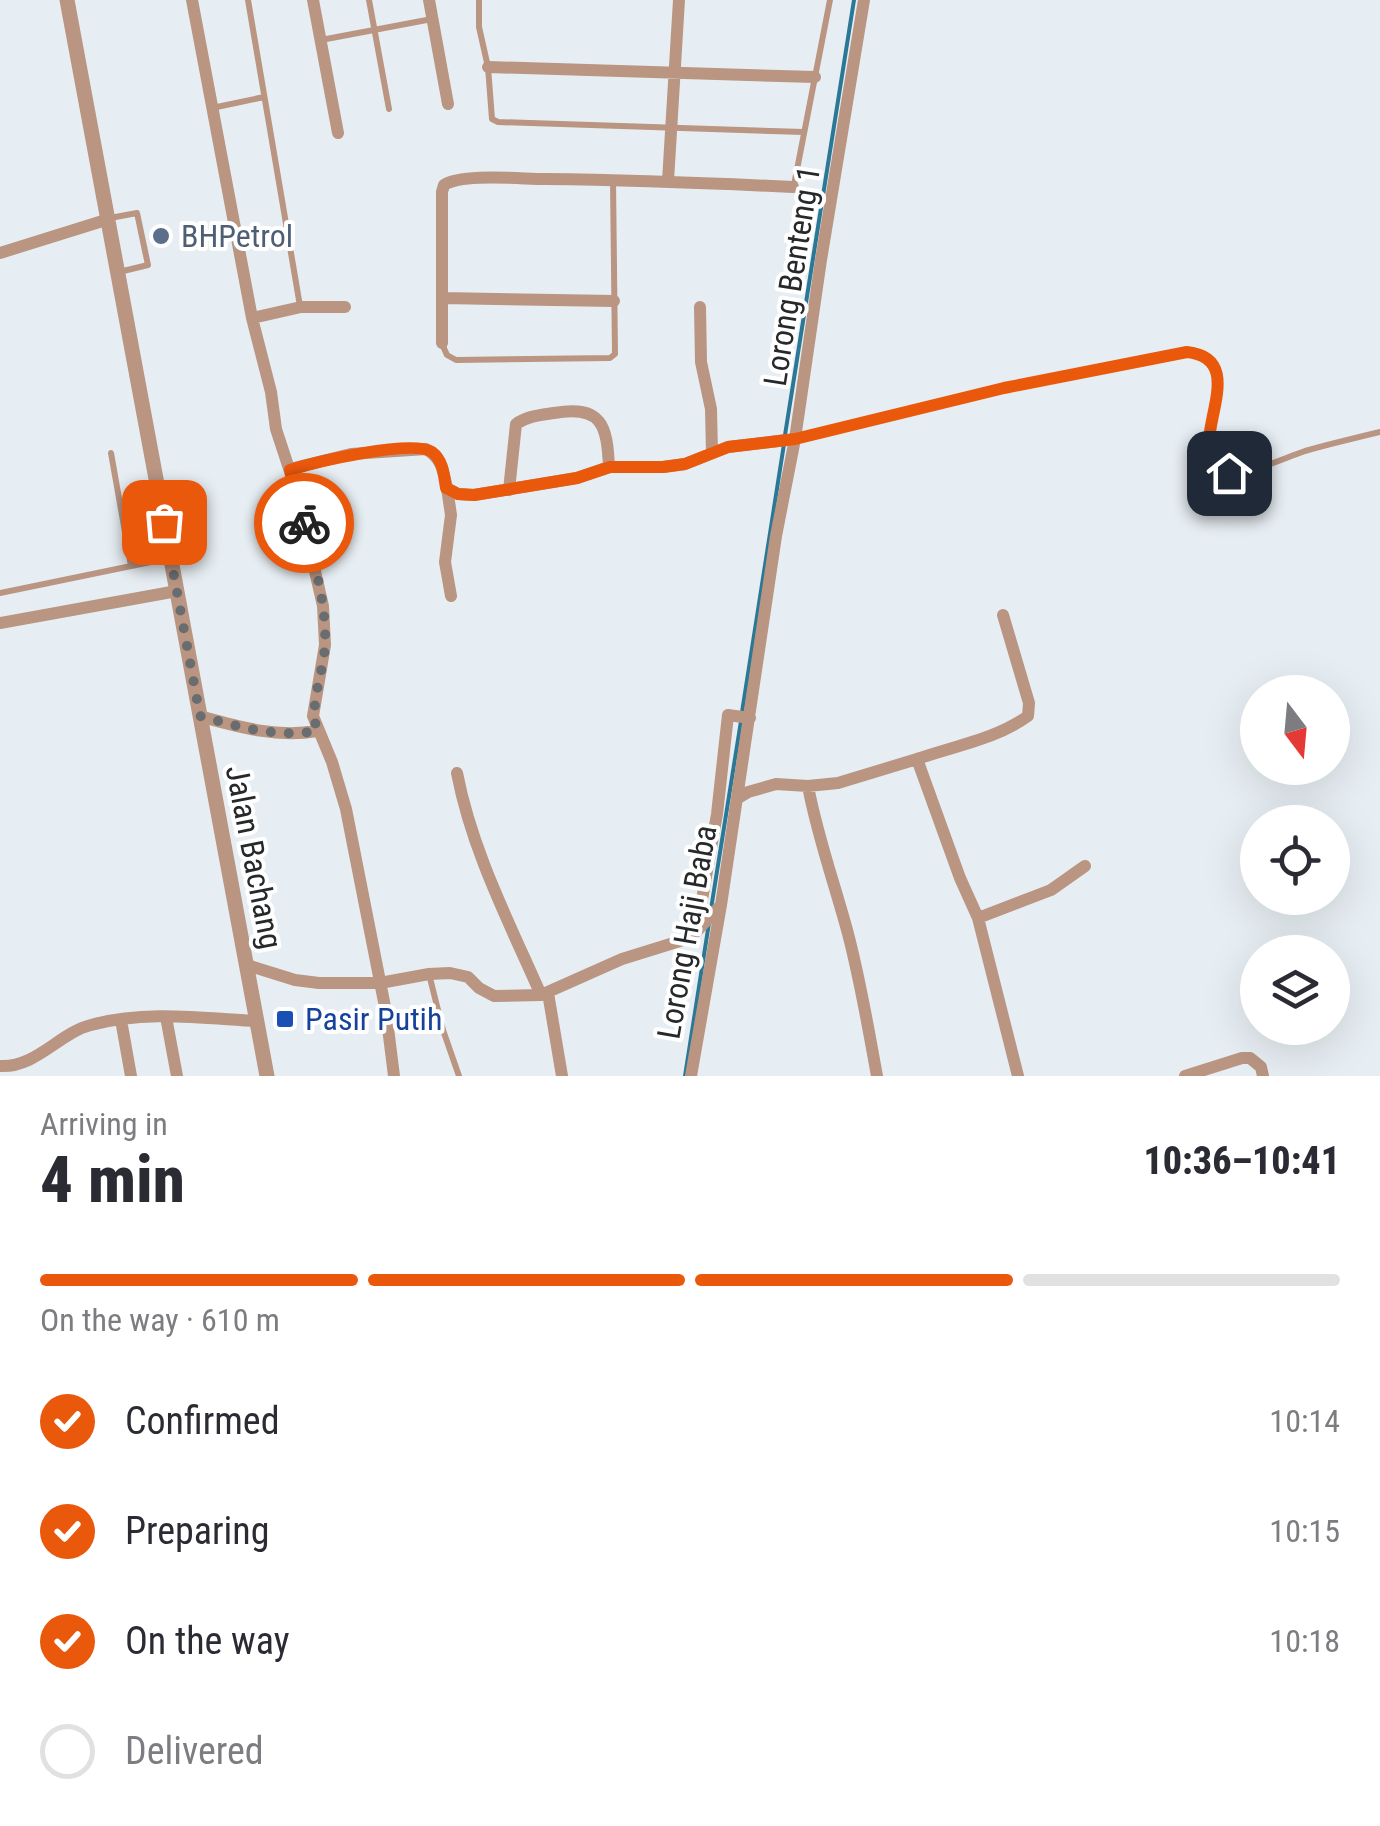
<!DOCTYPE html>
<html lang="en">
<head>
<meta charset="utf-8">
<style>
	:root { --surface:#fff; --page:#f7f7f7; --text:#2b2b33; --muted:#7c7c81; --line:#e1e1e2; --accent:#ea580c }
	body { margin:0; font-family:"Roboto Condensed",sans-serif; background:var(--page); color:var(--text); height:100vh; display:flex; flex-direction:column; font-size:38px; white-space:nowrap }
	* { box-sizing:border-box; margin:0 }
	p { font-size:32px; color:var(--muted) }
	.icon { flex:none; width:55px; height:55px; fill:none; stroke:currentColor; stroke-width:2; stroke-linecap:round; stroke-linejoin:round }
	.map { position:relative; height:1076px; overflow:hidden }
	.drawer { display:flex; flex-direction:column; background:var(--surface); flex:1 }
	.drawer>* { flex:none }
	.needle { width:65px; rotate:164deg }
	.controls { position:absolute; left:1240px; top:675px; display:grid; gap:20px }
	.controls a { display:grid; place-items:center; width:110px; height:110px; border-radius:50%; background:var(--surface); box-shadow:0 10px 40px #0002; font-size:50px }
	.pin { position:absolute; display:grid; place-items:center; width:85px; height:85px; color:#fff; margin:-42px; border-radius:20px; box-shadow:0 5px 15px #0006 }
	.courier { position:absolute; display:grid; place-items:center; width:100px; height:100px; margin:-50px; border:8px solid #ea580c; border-radius:50%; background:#fff; color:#222; box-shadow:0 2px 12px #0007 }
	.summary em { font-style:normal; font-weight:800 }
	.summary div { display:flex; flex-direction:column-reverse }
	.summary { display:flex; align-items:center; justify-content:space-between; height:170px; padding:0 40px }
	h1 { font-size:65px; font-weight:800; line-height:75px }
	.bar { display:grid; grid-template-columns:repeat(4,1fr); gap:15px 10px; align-content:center; height:120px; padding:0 40px }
	.bar i { height:12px; border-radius:8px; background:var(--line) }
	.bar .on { background:var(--accent) }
	.bar p { grid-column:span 4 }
	ol { padding:0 40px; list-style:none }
	li { display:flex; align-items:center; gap:30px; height:110px }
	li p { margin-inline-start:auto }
	li .icon { padding:10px; border-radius:50%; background:var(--accent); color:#fff; stroke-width:4 }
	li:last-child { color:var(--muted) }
	li i { width:55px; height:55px; border:5px solid var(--line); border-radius:50% }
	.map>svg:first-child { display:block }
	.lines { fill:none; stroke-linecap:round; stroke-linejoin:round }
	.stream { stroke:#2a7896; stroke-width:4 }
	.service { stroke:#b99582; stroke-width:6 }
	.minor { stroke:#b99582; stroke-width:12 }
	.tertiary { stroke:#b99582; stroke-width:15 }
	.done { stroke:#6a6d70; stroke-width:10; stroke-dasharray:0 18 }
	.route { stroke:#ea580c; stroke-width:12 }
	.service-dot { fill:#5c6f8a; stroke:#fff; stroke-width:4 }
	.transit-dot { fill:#1a4fb4; stroke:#fff; stroke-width:4 }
	.labels { text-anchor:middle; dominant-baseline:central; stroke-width:8; stroke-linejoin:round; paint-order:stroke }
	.service-label { font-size:32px; fill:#4e5e75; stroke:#fff; text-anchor:start }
	.street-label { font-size:32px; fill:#26282a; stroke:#fff }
	.transit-label { font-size:32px; fill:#164399; stroke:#fff; text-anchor:start }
</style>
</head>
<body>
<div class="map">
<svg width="1380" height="1076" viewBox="0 0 1380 1076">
	<rect width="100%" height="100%" fill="#e7eef3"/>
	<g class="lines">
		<path class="stream" d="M 785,435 L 854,0
			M 742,712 L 784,444
			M 711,909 L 741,721
			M 685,1076 L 709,923"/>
		<path class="service" d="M 248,0 L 300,306
			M 369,0 L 389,109
			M 479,0 L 479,27 L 488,67 L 492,119 L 498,122 L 804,132
			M 321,40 L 432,19
			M 212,108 L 264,97
			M 794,185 L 830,0
			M 110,218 L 137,213 L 148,265 L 119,272
			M 442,344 L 447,355 L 456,360 L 610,358 L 615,354 L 613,180
			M 796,439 L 1004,388 L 1187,351 C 1202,353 1217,362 1219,379 C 1221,399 1188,474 1232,473 C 1256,472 1282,459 1305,451 C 1330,444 1355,438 1380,432
			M 111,453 L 131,566
			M 0,593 L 170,558
			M 429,974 L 443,1030 L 459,1076"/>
		<path class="minor" d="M 192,0 L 252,318 L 271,392 L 276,429 L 297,493 L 323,606 L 325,645 L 313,716 L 332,762 L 346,809 L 386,1012 L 394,1076
			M 313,0 L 338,133
			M 429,0 L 448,104
			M 488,67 L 815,77
			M 668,181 L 679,0
			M 0,253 L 109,219
			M 442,298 L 614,301
			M 700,307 L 701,362 L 711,409 L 712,453
			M 252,318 L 301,307 L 345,307
			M 442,343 L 442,192 L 444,185 C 462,173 521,179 544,179 C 627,180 710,183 793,187
			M 290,469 L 351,454 L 426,449 C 442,459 443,470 447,488 L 458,494 L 474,495 L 577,478 L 609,467 L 663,467 L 685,464 L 728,447 L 795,439
			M 447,488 L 451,515 L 445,562 L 451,596
			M 509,490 L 516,424 C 527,416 541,415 554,413 C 602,405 607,425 609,467
			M 0,623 L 177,591
			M 199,716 C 239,727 276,738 317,731
			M 917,759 C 954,746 996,739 1028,716 L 1029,703 L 1003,615
			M 457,773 C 472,851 509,922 541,995
			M 808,786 C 817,835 834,882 847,930 C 860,978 868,1027 877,1076
			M 738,798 L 748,792 L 776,784 L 808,786 L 838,783 L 917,759 L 960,878 L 978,918 L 1018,1076
			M 978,918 L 1051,890 L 1085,866
			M 697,928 L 717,814 L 728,715 L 750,718
			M 247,965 L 295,980 L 319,983 L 380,983 L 429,974 L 450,973 L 468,977 L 479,988 L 494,996 L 541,995 L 622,959 L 680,941 L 697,931 L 720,906
			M 548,993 L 562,1076
			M 166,1017 L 177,1076
			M 121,1020 L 131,1076
			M 0,1066 C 36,1068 59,1033 91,1025 C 144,1010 202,1018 256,1021
			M 691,1076 L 721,905 L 776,536 L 795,439 L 821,260 L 864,0
			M 1185,1076 L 1242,1058 L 1250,1058 L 1261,1067 L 1263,1076"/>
		<path class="tertiary" d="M 67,0 L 267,1076"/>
	</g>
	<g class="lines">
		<path class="done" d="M 164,522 L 200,716 C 239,727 276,738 317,731 C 309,703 323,675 325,646 C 327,605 314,562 304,523"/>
		<path class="route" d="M 304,523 L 290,470 C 315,462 412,439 432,452 C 443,460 444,475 446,488 L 458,494 L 474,495 L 577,478 L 610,467 L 663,467 L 685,464 L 728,447 L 795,439 L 1004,388 L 1187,352 C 1260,360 1172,460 1229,473"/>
	</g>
	<circle class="service-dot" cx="161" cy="236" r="10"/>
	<rect class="transit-dot" x="275" y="1009" width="20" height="20" rx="5"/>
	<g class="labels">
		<g class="service-label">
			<text x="181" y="236">BHPetrol</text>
		</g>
		<g class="street-label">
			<text transform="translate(792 276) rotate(-81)">Lorong Benteng 1</text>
			<text transform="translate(254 857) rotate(79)">Jalan Bachang</text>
			<text transform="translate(687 932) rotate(-80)">Lorong Haji Baba</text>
		</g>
		<g class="transit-label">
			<text x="305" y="1019">Pasir Putih</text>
		</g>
	</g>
</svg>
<div class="controls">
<a><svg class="needle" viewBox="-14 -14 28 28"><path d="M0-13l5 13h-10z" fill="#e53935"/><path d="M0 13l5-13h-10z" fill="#7c7c81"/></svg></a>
<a><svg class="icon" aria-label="locate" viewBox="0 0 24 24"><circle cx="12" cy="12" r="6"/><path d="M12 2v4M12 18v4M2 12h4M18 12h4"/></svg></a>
<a><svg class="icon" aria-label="layers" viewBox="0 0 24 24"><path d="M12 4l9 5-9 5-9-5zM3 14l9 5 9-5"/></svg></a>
</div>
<div class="pin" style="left:164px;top:522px;background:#ea580c"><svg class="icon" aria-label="bag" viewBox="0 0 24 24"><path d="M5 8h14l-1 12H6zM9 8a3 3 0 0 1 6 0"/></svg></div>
<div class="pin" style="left:1229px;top:473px;background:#1f2937"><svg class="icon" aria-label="home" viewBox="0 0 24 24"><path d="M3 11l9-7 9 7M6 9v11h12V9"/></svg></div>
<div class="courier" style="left:304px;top:523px"><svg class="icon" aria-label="bike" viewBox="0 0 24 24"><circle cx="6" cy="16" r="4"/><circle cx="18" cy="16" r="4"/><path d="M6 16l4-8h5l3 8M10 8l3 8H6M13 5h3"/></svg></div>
</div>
<section class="drawer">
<div class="summary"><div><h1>4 min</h1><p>Arriving in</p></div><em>10:36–10:41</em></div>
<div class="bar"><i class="on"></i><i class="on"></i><i class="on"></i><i></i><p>On the way · 610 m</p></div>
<ol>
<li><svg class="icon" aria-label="check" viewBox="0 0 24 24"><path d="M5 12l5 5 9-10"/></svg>Confirmed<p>10:14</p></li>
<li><svg class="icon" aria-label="check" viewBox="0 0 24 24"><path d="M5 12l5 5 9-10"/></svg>Preparing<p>10:15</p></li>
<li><svg class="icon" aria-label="check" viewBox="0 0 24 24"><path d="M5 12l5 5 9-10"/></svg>On the way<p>10:18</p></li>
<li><i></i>Delivered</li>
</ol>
</section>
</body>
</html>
